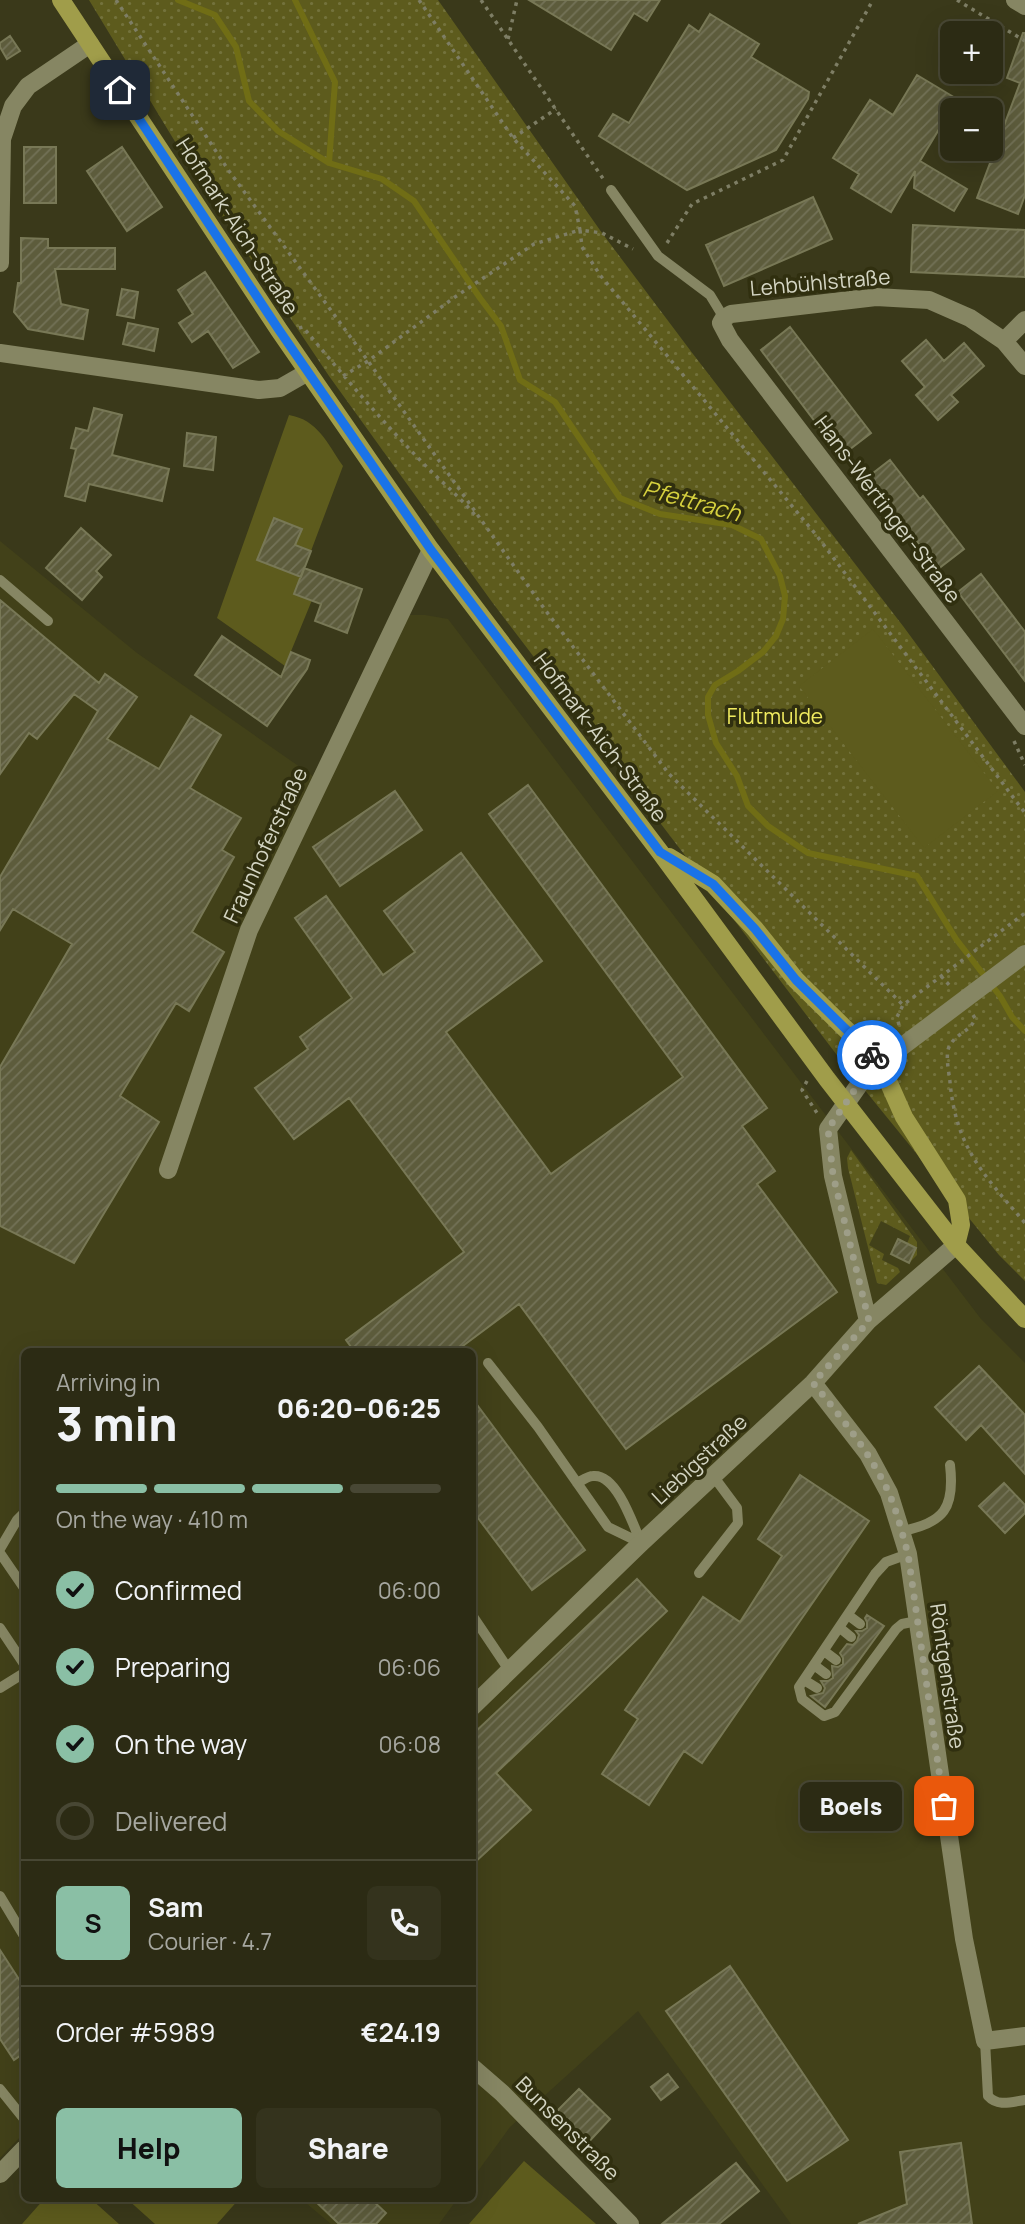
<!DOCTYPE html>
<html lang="en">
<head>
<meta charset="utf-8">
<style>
	:root { --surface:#2c2b14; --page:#34331d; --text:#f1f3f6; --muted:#a6a7a0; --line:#484734; --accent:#8abfa5 }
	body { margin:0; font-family:Manrope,sans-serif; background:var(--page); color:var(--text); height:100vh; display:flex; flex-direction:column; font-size:26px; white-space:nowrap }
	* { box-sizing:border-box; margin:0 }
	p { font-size:23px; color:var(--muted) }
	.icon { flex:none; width:38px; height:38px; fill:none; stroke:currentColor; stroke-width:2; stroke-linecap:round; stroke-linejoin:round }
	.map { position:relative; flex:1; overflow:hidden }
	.side { position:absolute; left:21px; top:1348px; width:455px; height:854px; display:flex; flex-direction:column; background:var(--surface); border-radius:10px; box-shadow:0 7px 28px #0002,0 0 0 2px var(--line) }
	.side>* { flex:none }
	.controls { position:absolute; left:940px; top:21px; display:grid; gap:14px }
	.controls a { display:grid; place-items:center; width:63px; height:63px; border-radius:10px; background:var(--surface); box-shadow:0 7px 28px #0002,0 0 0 2px var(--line); font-size:35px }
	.pin { position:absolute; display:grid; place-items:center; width:60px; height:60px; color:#fff; margin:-30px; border-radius:14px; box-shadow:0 4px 10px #0006 }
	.courier { position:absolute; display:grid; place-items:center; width:70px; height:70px; margin:-35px; border:5px solid #1a73e8; border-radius:50%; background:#fff; color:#222; box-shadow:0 2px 9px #0007 }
	.bubble { position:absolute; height:49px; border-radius:10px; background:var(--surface); box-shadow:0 7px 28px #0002,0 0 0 2px var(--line); font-size:23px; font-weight:800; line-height:49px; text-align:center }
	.summary em { font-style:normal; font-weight:800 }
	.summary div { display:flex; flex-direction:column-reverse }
	.summary { display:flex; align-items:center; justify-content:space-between; height:119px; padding:0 35px }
	h1 { font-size:46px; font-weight:800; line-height:52px }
	.bar { display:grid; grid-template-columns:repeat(4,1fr); gap:10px 7px; align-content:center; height:84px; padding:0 35px }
	.bar i { height:9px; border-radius:5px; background:var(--line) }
	.bar .current { background:var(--accent) }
	.bar p { grid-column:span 4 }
	.line { display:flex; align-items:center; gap:18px; padding:0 35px; border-top:2px solid var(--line) }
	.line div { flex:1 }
	.round { display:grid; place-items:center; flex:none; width:74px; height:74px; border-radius:10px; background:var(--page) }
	ol { padding:0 35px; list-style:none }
	li { display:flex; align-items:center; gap:21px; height:77px }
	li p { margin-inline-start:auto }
	li .icon { padding:7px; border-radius:50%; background:var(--accent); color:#111; stroke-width:4 }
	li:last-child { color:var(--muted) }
	li i { width:38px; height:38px; border:4px solid var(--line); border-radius:50% }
	.primary-button { display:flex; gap:14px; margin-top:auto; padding:14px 35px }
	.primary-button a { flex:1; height:80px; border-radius:10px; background:var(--accent); color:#111; font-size:28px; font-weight:800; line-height:80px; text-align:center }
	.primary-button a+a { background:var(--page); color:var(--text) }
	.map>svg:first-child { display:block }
	.built { fill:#424119 }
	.grass { fill:url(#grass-dots) }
	.garden { fill:#5d5b1d }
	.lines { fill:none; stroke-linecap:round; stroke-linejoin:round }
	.stream { stroke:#706d15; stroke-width:6 }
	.building { fill:url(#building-hatch); stroke:#787856; stroke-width:2 }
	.path { stroke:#7e7e65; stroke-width:3.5; stroke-dasharray:3.5 5; stroke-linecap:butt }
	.lane { stroke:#868663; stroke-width:10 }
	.street { stroke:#868663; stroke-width:18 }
	.secondary { stroke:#868663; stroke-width:18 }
	.primary { stroke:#a09d4a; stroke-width:18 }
	.done { stroke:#9e9e88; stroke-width:7; stroke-dasharray:0 12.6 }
	.route { stroke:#1a73e8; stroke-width:9 }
	.labels { text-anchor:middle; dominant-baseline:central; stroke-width:7; stroke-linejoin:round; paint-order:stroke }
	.street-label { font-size:21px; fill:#d4d5c3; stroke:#302f0f }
	.park-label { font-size:21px; fill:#f0eb5f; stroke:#302f0f }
	.water-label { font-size:23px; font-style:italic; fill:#d5d03e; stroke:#302f0f }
</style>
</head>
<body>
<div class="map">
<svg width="1025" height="2224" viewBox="0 0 1025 2224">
	<defs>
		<pattern id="grass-dots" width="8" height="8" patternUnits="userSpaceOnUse" patternTransform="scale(1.75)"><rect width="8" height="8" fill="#5d5b1d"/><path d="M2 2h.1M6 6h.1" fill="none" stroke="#73723c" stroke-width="1.8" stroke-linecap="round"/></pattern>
		<pattern id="building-hatch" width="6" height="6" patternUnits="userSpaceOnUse" patternTransform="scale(1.75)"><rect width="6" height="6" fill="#5d5c3c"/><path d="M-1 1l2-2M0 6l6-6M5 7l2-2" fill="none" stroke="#737257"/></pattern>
	</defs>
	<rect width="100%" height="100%" fill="#3a391a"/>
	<path class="built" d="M 0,541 L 137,653 L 327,786 L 409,615 L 425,615 L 448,619 L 981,1319 L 1025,1363 L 1025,2224 L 791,2224 L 638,2011 L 510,2127 L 473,2178 L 472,1351 L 24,1351 L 24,2133 L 0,2158 Z
		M 300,2198 L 458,2198 L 439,2224 L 331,2224 Z"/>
	<path class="grass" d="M 89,0 L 438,0 L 602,233 L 693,354 L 903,626 L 1025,792 L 1025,1281 L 999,1255 L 846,1067 L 492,602 L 329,376 L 202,186 Z
		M 851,1150 L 917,1242 L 917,1255 L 909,1263 L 907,1244 L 910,1236 L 881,1221 L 869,1245 L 884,1254 L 882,1260 L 898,1268 L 900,1272 L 886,1285 L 877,1283 L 848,1168 L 847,1158 Z"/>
	<path class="garden" d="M 289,415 C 318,420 327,443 343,466 L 311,551 L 295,545 L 301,529 L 274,518 L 257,560 L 301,577 L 312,600 L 285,666 L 217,618 Z
		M 873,629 L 998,791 L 924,848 L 799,686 Z
		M 524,2161 L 596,2224 L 469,2224 Z
		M 45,2198 L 90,2198 L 119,2224 L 22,2224 Z
		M 126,2198 L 240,2198 L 217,2224 L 155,2224 Z"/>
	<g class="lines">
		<path class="stream" d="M 178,0 L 215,15 L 236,47 L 249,101 L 278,131 L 329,163 L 382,179 L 414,201 L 480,298 L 501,326 L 520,380 L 555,402 L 620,498 L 660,514 L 732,525 L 761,539 L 780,576 L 785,596 L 783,619 L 776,636 L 763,652 L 738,671 L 715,685 L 708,697 L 708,715 L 716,743 L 737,776 L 748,806 L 768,826 L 808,853 L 917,876 L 956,939 L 1000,996 L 1012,1017 L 1025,1031
			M 295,0 L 335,82 L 329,163"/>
	</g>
	<path class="building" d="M 529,0 L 660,0 L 647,21 L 634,13 L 611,50 Z
		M 710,14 L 759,44 L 751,57 L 809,92 L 808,99 L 776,150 L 687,190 L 599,136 L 613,114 L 629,123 L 689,25 L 699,32 Z
		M 1023,33 L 1025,33 L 1025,195 L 1018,214 L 977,198 L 1020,83 L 1007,78 Z
		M 10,36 L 20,51 L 7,59 L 0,47 L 0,43 Z
		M 917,75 L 957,99 L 920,161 L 967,189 L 954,211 L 914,188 L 915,171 L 891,212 L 851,188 L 859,174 L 833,158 L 870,100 L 893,115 Z
		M 24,147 L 56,147 L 56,203 L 24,203 Z
		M 122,147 L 162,207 L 127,231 L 87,171 Z
		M 813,197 L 832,239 L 724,286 L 706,245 Z
		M 913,225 L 1025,230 L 1025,277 L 911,272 Z
		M 21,238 L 48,239 L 48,248 L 115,248 L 115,269 L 55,269 L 61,304 L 88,310 L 83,339 L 28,329 L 14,312 L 18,283 L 21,283 Z
		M 205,272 L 259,352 L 233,368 L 208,331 L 192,342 L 179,323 L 193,314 L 178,290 Z
		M 122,289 L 138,292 L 134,318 L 117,315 Z
		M 128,323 L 158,329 L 154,351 L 123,344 Z
		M 790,327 L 871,433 L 841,456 L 761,350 Z
		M 926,340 L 944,361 L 964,343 L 984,366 L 951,395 L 958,402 L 938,420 L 916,395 L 925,387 L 902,361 Z
		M 94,408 L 122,415 L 112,455 L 169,469 L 162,501 L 89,484 L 85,501 L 65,496 L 76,449 L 71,448 L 76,428 L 88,431 Z
		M 187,433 L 216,437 L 213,470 L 184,466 Z
		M 890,460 L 920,499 L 923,496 L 964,549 L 938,569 L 868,477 Z
		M 274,518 L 302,529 L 295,545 L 311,551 L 301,577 L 257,560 Z
		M 81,528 L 111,555 L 96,571 L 102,577 L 82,600 L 46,568 Z
		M 304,568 L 362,589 L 347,633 L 315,621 L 321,604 L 294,594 Z
		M 981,574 L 1025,632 L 1025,681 L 958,592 Z
		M 0,600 L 99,683 L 105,674 L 137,697 L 107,739 L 159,769 L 191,716 L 221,735 L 190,788 L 241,818 L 222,850 L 234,857 L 192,932 L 224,952 L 189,1011 L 176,1003 L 120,1096 L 159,1122 L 74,1263 L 0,1226 L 0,1067 L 72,944 L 13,909 L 0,930 L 0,877 L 98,711 L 74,694 L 37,739 L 29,733 L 0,774 Z
		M 222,636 L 281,677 L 291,652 L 310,660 L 307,669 L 267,726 L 195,675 Z
		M 528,785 L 767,1108 L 742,1126 L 775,1171 L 757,1184 L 837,1292 L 626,1449 L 519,1304 L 456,1351 L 354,1351 L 346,1340 L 464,1252 L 349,1098 L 294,1139 L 255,1088 L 308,1049 L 300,1037 L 352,998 L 295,918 L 326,896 L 383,975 L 415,952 L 384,911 L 461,853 L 542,961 L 446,1032 L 551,1174 L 683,1077 L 489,814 Z
		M 395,791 L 422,830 L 340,886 L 313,847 Z
		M 898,1239 L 916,1248 L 909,1263 L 891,1254 Z
		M 979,1366 L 1025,1415 L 1025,1474 L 981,1425 L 966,1440 L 935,1407 Z
		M 472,1398 L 585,1550 L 532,1590 L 472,1510 Z
		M 800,1475 L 869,1521 L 702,1763 L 684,1751 L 649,1805 L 602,1774 L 638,1719 L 625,1710 L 703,1597 L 740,1622 L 782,1556 L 758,1539 Z
		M 1004,1483 L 1025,1505 L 1025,1513 L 1005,1533 L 979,1506 Z
		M 637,1579 L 667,1611 L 496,1773 L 531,1810 L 472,1865 L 472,1735 Z
		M 867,1615 L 884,1626 L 825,1707 L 811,1696 L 823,1693 L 825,1688 L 821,1681 L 828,1681 L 833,1678 L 832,1666 L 838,1667 L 843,1664 L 843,1658 L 840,1653 L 847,1644 L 853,1645 L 857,1641 L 859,1635 L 856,1631 L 862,1631 L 867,1628 L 867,1622 L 865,1618 Z
		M 0,1950 L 24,1987 L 24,2053 L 14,2060 L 0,2039 Z
		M 730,1966 L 848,2140 L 787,2181 L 666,2011 Z
		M 668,2074 L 678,2087 L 661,2100 L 651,2087 Z
		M 579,2089 L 610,2119 L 584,2147 L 552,2116 Z
		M 961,2143 L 972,2224 L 858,2224 L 907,2204 L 900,2152 Z
		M 736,2163 L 759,2191 L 719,2224 L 662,2224 Z
		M 312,2198 L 370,2198 L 386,2213 L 376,2224 L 339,2224 Z"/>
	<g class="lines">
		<path class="path" d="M 116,0 L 229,171 L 368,361 L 546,611 L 669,774 L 903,1005
			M 419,0 L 513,138 L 575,206 L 580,230 L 602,233 L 633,249
			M 481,0 L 604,180
			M 957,0 L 1025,41
			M 508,39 L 517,0
			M 513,138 L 556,109
			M 667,243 L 692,204 L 783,160 L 873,0
			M 299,328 L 303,327 C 341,373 380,419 421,461 C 439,480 458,495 475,515
			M 343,376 L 368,361 L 455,297 L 534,244 L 580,230 L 582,247 L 600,275 L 817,536 L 1025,813
			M 1014,741 L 1025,765
			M 941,976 L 951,987
			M 973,1015 L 975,1018 C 972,1032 952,1034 948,1050 C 946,1060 949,1072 950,1082 C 956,1148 984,1175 1025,1223
			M 899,1025 L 897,1017 L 903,1005 L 1025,913
			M 807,1081 L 802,1090 L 817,1113"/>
		<path class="lane" d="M 611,190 L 658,256 L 710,295 L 724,318
			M 0,580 L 48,621
			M 488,1363 L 538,1427 L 608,1527 L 641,1543
			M 577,1483 C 581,1481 588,1476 593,1476 C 617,1473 634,1527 641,1543
			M 902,1531 C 944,1523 955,1508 950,1465
			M 0,1549 L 17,1520 L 24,1513
			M 0,1553 L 24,1588
			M 908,1554 L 886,1562 L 875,1574 L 799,1687 L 802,1699 L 824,1716 L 835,1712 L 896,1629 L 902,1624 L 917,1621
			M 699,1573 L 738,1523 L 737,1508 L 714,1477
			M 472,1615 L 509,1670
			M 848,1615 L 860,1624
			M 0,1628 L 24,1664
			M 840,1628 L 851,1637
			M 824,1651 L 836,1660
			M 814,1665 L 826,1674
			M 804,1680 L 817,1688
			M 0,1688 L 24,1673
			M 0,1896 L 24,1936
			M 985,2041 L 988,2096 C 998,2107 1011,2102 1025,2100
			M 0,2089 L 24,2119"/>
		<path class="street" d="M 1004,341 L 1025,320
			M 0,353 L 259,390 L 280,388 L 308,372
			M 1025,366 L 1004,341 L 970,318 L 929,300 L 876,297 L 731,314 L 724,318 L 721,323 L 730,340 L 1025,726
			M 168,1170 L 249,930 L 431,550
			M 868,1321 L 833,1176 L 828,1129 L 861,1082 L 880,1063 L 1025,954
			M 813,1383 L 868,1454 L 889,1493 L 908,1554 L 964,1939 L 985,2041 L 1025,2036
			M 472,1707 L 641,1543 L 813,1383 L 868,1321 L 956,1245
			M 472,2067 L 502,2093 L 630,2224
			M 0,2174 L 24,2149"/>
		<path class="secondary" d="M 1015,0 L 1025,6
			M 0,263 L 2,139 L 13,106 L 28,86 L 90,44"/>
		<path class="primary" d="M 61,0 L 279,330 L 431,550 L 660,852 L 827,1079 L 956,1245 L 1025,1319
			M 669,857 L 713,884 L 755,929 L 796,980 L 880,1063 L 904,1117 L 957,1200 L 961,1225 L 956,1245"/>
	</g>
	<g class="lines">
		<path class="done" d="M 872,1055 L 880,1063 L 860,1082 L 828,1129 L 833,1175 L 869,1321 L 813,1383 C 841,1417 869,1451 888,1491 C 897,1511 902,1533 908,1554 L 944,1806"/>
		<path class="route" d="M 120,90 L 279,330 L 431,550 L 660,852 L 713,884 L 755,929 L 796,980 L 872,1055"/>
	</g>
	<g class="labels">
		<g class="street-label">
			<text transform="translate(238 226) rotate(57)">Hofmark-Aich-Straße</text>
			<text transform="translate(820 282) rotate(-5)">Lehbühlstraße</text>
			<text transform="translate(888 509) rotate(53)">Hans-Wertinger-Straße</text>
			<text transform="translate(601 737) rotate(53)">Hofmark-Aich-Straße</text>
			<text transform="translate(265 845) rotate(-65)">Fraunhoferstraße</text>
			<text transform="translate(699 1459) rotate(-43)">Liebigstraße</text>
			<text transform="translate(948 1676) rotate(82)">Röntgenstraße</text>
			<text transform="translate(568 2128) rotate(45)">Bunsenstraße</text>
		</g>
		<g class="park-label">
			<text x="775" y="716">Flutmulde</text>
		</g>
		<g class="water-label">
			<text transform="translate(692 500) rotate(15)">Pfettrach</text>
		</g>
	</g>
</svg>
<div class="controls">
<a>+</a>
<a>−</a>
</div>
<div class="pin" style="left:944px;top:1806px;background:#ea580c"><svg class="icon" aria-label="bag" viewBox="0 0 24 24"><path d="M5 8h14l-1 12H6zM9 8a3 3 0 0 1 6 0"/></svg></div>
<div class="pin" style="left:120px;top:90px;background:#1f2937"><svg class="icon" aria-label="home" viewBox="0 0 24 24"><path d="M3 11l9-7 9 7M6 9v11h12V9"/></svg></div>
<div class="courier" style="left:872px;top:1055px"><svg class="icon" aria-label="bike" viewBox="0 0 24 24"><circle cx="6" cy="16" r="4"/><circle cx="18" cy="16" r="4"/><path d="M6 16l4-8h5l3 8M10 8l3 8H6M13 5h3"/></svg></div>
<div class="bubble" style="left:800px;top:1782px;width:102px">Boels</div>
<section class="side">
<div class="summary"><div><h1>3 min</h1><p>Arriving in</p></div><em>06:20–06:25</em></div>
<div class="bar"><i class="current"></i><i class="current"></i><i class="current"></i><i></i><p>On the way · 410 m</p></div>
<ol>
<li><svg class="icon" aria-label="check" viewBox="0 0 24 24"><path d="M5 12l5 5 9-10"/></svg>Confirmed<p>06:00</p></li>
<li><svg class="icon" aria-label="check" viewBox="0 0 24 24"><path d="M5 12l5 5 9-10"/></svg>Preparing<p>06:06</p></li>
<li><svg class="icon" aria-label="check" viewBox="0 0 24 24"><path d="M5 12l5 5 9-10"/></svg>On the way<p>06:08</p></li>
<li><i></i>Delivered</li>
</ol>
<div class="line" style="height:126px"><b class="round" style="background:var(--accent);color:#111">S</b><div><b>Sam</b><p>Courier · 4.7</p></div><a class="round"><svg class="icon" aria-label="phone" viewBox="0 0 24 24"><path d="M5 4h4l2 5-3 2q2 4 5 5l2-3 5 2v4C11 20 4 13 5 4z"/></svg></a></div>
<div class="line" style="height:91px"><div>Order #5989</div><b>€24.19</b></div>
<div class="primary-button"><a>Help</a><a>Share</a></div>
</section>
</div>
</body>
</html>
